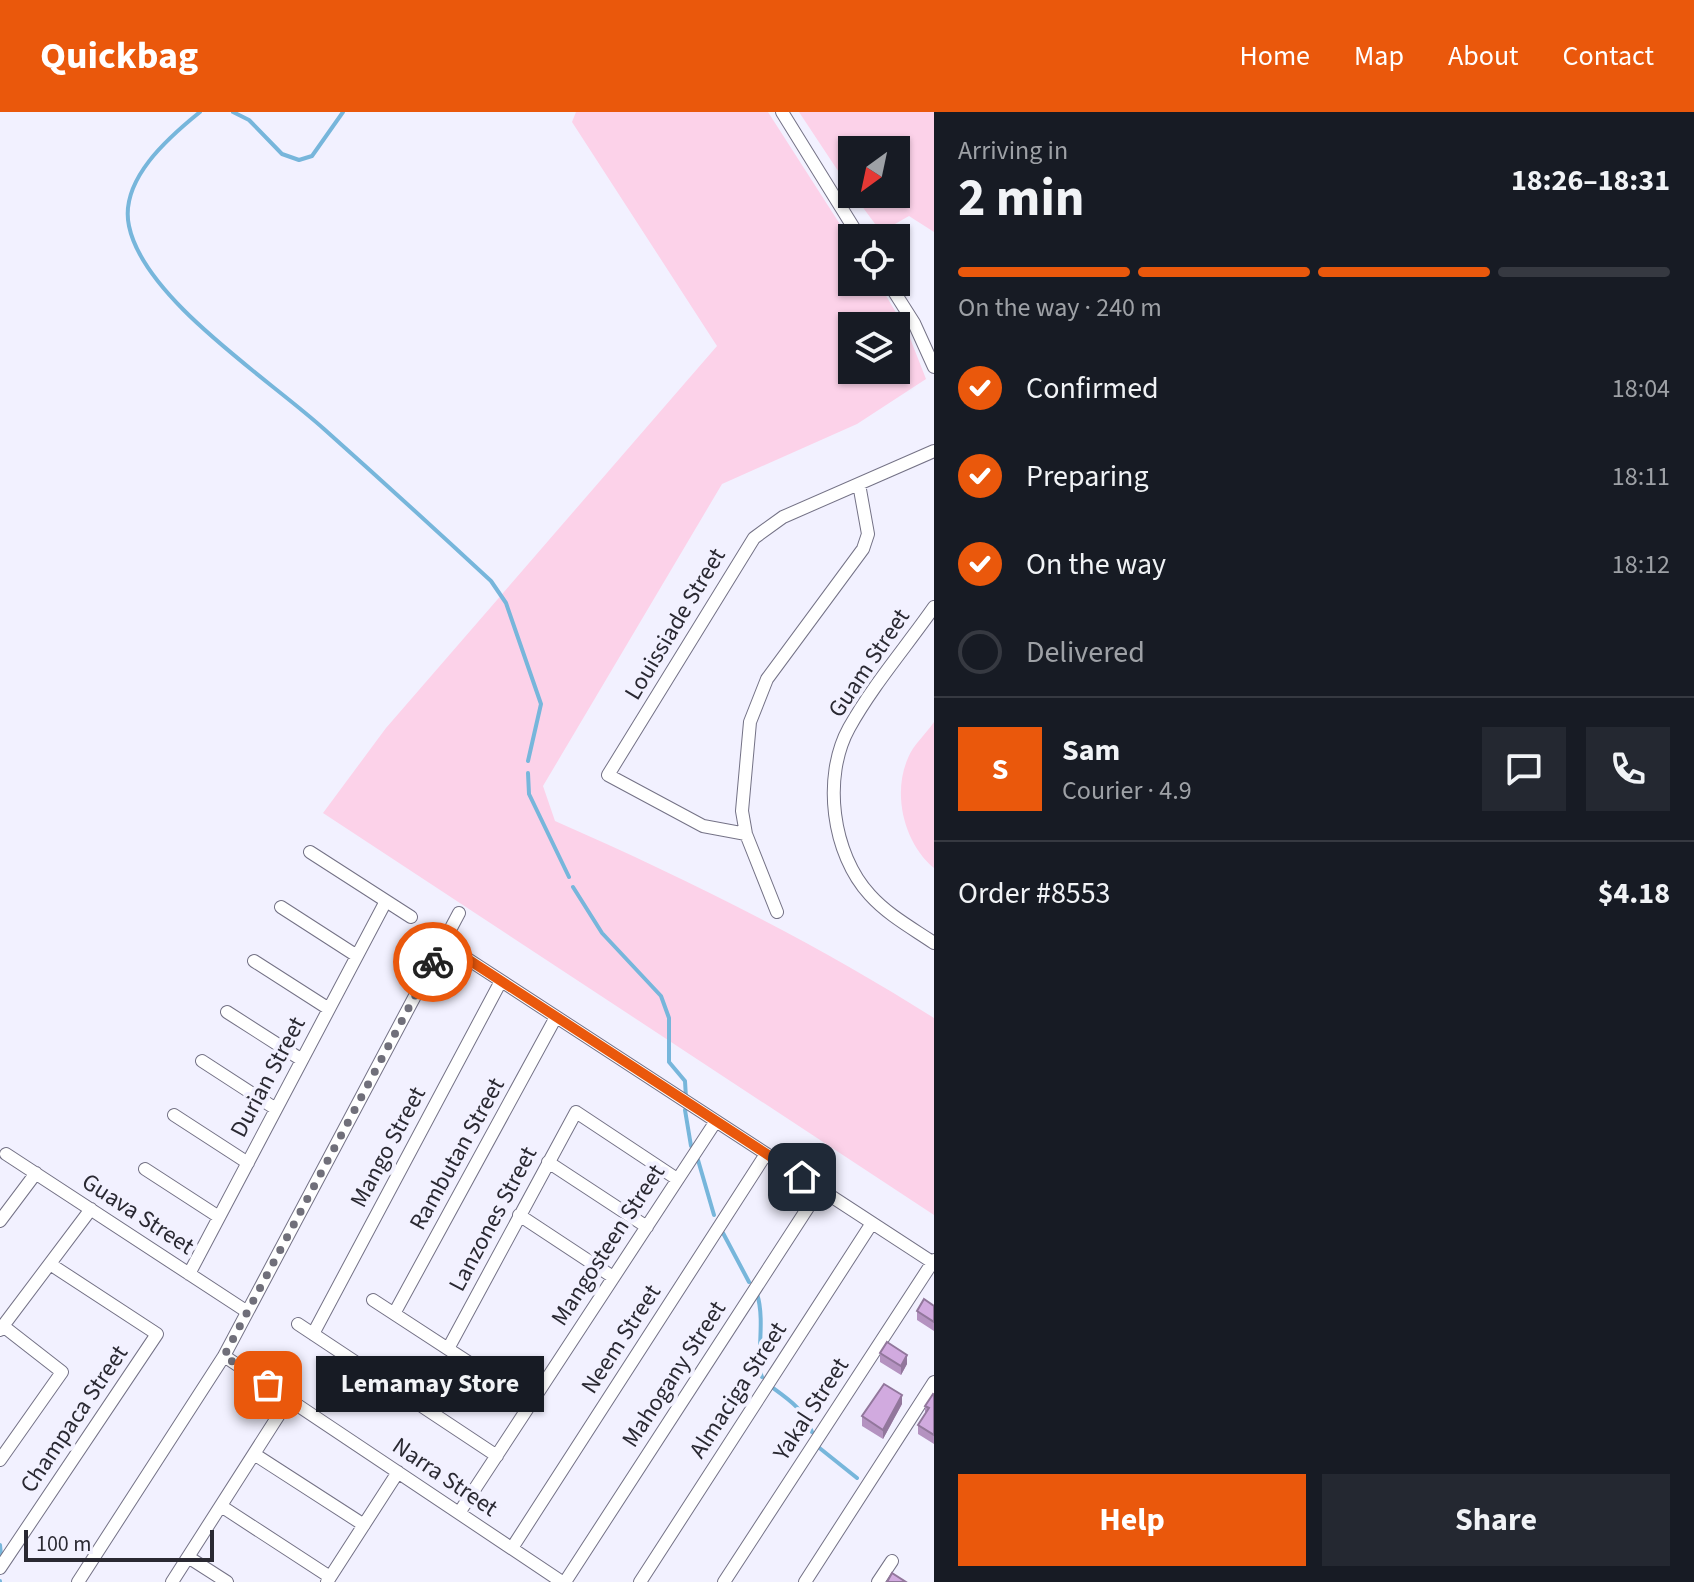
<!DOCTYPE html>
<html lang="en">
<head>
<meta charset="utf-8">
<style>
	:root { --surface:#171b24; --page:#242831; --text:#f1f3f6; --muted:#9ea1a6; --line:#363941; --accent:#ea580c }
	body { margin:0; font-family:"Source Sans 3",sans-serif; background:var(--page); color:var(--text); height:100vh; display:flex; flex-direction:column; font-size:30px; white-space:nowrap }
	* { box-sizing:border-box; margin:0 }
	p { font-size:26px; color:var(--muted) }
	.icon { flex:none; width:44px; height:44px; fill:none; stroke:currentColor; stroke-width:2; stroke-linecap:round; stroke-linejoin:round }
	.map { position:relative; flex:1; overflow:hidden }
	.drawer { display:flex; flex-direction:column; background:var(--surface); width:760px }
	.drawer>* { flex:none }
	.needle { width:52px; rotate:213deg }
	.fabs { position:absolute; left:838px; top:24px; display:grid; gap:16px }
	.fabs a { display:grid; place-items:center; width:72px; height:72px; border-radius:0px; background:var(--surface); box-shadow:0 2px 6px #0004; font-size:40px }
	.scale { position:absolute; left:24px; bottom:20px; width:190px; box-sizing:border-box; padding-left:8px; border:4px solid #2a2932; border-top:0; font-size:22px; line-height:28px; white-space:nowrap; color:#2a2932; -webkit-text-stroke:6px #f2f1ff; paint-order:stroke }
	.pin { position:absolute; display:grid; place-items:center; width:68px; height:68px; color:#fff; margin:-34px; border-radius:16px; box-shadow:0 4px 12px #0006 }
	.courier { position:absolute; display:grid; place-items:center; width:80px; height:80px; margin:-40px; border:6px solid #ea580c; border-radius:50%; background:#fff; color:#222; box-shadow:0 2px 10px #0007 }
	.bubble { position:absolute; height:56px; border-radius:0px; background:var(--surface); box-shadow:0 2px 6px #0004; font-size:26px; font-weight:700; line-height:56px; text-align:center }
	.overview em { font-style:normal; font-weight:700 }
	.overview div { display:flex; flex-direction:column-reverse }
	.overview { display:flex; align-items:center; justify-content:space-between; height:136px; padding:0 24px }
	h1 { font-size:52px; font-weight:700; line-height:60px }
	.bar { display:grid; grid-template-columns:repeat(4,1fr); gap:12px 8px; align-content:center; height:96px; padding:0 24px }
	.bar i { height:10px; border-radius:6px; background:var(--line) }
	.bar .on { background:var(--accent) }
	.bar p { grid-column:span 4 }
	.line { display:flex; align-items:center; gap:20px; padding:0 24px; border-top:2px solid var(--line) }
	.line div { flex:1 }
	.round { display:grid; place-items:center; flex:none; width:84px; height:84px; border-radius:0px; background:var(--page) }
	ol { padding:0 24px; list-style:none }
	li { display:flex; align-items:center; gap:24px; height:88px }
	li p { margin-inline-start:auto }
	li .icon { padding:8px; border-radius:50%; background:var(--accent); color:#fff; stroke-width:4 }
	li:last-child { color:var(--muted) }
	li i { width:44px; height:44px; border:4px solid var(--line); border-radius:50% }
	.cta { display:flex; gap:16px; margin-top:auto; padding:16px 24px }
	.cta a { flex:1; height:92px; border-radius:0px; background:var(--accent); color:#fff; font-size:32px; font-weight:700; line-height:92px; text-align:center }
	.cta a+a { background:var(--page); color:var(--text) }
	header { display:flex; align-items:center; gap:48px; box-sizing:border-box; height:112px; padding:0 40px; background:var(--accent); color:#fff }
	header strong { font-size:38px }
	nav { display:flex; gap:44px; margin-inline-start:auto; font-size:28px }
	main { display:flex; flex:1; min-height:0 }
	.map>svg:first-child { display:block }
	.green { fill:#fcd2e9; fill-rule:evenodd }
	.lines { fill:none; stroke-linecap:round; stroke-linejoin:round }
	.stream { stroke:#77b6db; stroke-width:4 }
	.street-casing { stroke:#747286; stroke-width:14 }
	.street { stroke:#fff; stroke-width:12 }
	.wall { fill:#b492c0 }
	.shaded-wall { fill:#92779c }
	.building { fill:#d1aadf; stroke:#92779c; stroke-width:2 }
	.done { stroke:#706f7a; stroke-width:8; stroke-dasharray:0 14.4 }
	.route { stroke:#ea580c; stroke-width:10 }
	.labels { text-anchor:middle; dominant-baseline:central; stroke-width:8; stroke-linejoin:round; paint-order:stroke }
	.street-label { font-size:24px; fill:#2a2932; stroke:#f2f1ff }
</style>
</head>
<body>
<header>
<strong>Quickbag</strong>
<nav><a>Home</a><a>Map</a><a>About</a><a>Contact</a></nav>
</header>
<main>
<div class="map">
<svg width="934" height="1470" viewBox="0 0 934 1470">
	<rect width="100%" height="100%" fill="#f2f1ff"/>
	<path class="green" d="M 576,0 L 768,0 L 852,131 L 852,170 L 878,170 L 908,221 L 926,267 L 857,312 L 722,372 L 543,674 L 555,709 C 685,766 814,830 934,906 L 934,1103 L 323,701 L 386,616 L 717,234 L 572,10 ZM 896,214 L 896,258 L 852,258 L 852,214 Z
		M 799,0 L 934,0 L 934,120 L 909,104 L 881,120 L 853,82 L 896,82 L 896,38 L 852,38 L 852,80 Z
		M 934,610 L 934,756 C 904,731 892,682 908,646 C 913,633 926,622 934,610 Z"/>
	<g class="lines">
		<path class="stream" d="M 200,0 C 169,25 119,68 129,114 C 144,187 269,267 324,317 C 380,367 436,418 491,469 L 506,491 L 541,592 L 528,649
			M 233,0 L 249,8 L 282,42 L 299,48 L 312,44 L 343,0
			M 528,661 L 529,682 L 569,765
			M 573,775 L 602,821 L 661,884 L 669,906 L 669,950 L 685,969 L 686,986
			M 685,998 L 691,1034
			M 698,1048 L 714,1103
			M 723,1121 L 749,1170
			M 757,1182 C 766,1209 755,1252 762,1265
			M 773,1276 C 791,1289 804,1298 812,1320
			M 817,1334 L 857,1366
			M 0,1433 L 1,1443
			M 0,1469 L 0,1470"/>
		<g class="street-casing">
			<path id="street" d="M 782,0 L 860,126
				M 888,170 L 914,211 L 934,255
				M 934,495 C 906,535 873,573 849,616 C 822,665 832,742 870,783 C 888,803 912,816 934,831
				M 746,722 L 703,714 L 608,663 L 754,426 L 783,405 L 934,339
				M 310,740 L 411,805
				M 281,795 L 357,844
				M 777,800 L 746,722 L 742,699 L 750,610 L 767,567 L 863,437 L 868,422 L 859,372
				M 443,831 L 932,1150
				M 254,849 L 329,897
				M 227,900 L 302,948
				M 202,949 L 276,997
				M 174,1003 L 248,1051
				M 6,1042 L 246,1199
				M 548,1050 L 647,1115
				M 145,1057 L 219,1105
				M 519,1103 L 613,1165
				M 0,1109 L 36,1061
				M 189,1162 L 386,789
				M 373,1188 L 531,1291
				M 395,1200 L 556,905
				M 298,1212 L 497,1344
				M 0,1218 L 91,1097
				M 313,1222 L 501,869
				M 449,1235 L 576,1000 L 677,1067
				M 224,1244 L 562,1470
				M 254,1342 L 364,1413
				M 0,1348 L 62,1260 L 3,1214
				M 221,1394 L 330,1465
				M 459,1401 L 716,1009
				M 512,1436 L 766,1042
				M 188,1445 L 227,1470
				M 0,1456 L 157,1222 L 50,1152
				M 78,1470 L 224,1244 L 459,801
				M 172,1470 L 289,1287
				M 327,1470 L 398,1360
				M 565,1470 L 820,1077
				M 640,1470 L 872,1111
				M 724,1470 L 934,1148
				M 805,1470 L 934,1270
				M 878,1470 L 892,1449"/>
		</g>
		<use href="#street" class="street"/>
	</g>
	<path class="wall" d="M 934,1194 L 934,1219 L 917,1208 L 917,1199 Z
		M 880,1241 L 907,1252 L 901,1263 L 880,1250 Z
		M 934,1283 L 934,1332 L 918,1322 L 918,1313 L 925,1302 L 925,1294 Z
		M 902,1292 L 883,1327 L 862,1314 L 862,1304 Z"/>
	<path class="shaded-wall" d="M 907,1243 L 907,1252 L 901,1263 L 901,1254 Z
		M 902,1283 L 902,1292 L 883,1327 L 883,1318 Z"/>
	<path class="building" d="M 924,1187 L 934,1194 L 934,1210 L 917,1199 Z
		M 887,1230 L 907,1243 L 901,1254 L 880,1241 Z
		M 884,1272 L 902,1283 L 883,1318 L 862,1304 Z
		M 933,1282 L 934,1283 L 934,1323 L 918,1313 L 929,1296 L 925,1294 Z
		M 892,1461 L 906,1470 L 887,1470 Z"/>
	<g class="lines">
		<path class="done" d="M 268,1273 L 224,1244 L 433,850"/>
		<path class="route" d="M 433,850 L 443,831 L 802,1065"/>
	</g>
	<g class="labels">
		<g class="street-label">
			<text transform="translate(675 512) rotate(-59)">Louissiade Street</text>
			<text transform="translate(869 551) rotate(-56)">Guam Street</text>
			<text transform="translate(268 965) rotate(-62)">Durian Street</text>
			<text transform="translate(388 1035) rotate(-62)">Mango Street</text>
			<text transform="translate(457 1042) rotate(-61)">Rambutan Street</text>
			<text transform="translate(138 1102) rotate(33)">Guava Street</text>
			<text transform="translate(493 1107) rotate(-62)">Lanzones Street</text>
			<text transform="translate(608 1133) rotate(-57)">Mangosteen Street</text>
			<text transform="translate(621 1227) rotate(-57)">Neem Street</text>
			<text transform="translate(674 1262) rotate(-57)">Mahogany Street</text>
			<text transform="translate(738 1278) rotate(-57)">Almaciga Street</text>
			<text transform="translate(811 1297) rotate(-57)">Yakal Street</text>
			<text transform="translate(74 1307) rotate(-56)">Champaca Street</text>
			<text transform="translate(445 1365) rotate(34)">Narra Street</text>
		</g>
	</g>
</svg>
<div class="fabs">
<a><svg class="needle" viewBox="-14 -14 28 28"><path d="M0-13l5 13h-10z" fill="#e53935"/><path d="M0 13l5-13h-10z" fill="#9ea1a6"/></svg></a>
<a><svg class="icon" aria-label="locate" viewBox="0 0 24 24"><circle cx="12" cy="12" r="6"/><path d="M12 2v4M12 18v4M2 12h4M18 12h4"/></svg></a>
<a><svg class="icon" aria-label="layers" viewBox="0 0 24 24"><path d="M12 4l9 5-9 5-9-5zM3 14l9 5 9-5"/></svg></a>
</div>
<div class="scale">100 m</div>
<div class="pin" style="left:268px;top:1273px;background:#ea580c"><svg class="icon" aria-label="bag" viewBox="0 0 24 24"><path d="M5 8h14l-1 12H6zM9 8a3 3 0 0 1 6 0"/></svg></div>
<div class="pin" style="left:802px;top:1065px;background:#1f2937"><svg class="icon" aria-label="home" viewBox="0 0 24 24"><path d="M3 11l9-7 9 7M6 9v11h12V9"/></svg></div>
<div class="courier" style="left:433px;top:850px"><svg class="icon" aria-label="bike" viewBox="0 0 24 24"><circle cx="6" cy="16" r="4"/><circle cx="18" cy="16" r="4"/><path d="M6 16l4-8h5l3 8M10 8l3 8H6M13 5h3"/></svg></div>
<div class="bubble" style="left:316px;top:1244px;width:228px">Lemamay Store</div>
</div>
<section class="drawer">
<div class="overview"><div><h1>2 min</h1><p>Arriving in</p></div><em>18:26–18:31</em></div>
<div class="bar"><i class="on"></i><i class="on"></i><i class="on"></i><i></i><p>On the way · 240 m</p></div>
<ol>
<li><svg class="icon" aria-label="check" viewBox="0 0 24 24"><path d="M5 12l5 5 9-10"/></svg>Confirmed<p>18:04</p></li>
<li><svg class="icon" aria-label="check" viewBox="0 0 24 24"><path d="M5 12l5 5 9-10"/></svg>Preparing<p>18:11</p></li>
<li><svg class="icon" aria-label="check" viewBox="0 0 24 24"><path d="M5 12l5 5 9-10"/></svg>On the way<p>18:12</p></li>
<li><i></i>Delivered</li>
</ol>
<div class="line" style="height:144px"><b class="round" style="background:var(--accent);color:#fff">S</b><div><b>Sam</b><p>Courier · 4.9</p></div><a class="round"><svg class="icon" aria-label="chat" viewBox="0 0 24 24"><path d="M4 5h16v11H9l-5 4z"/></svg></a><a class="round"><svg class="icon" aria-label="phone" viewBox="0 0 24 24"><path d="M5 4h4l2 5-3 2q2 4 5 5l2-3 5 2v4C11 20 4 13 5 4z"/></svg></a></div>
<div class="line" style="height:104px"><div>Order #8553</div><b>$4.18</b></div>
<div class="cta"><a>Help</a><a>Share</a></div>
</section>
</main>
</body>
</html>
